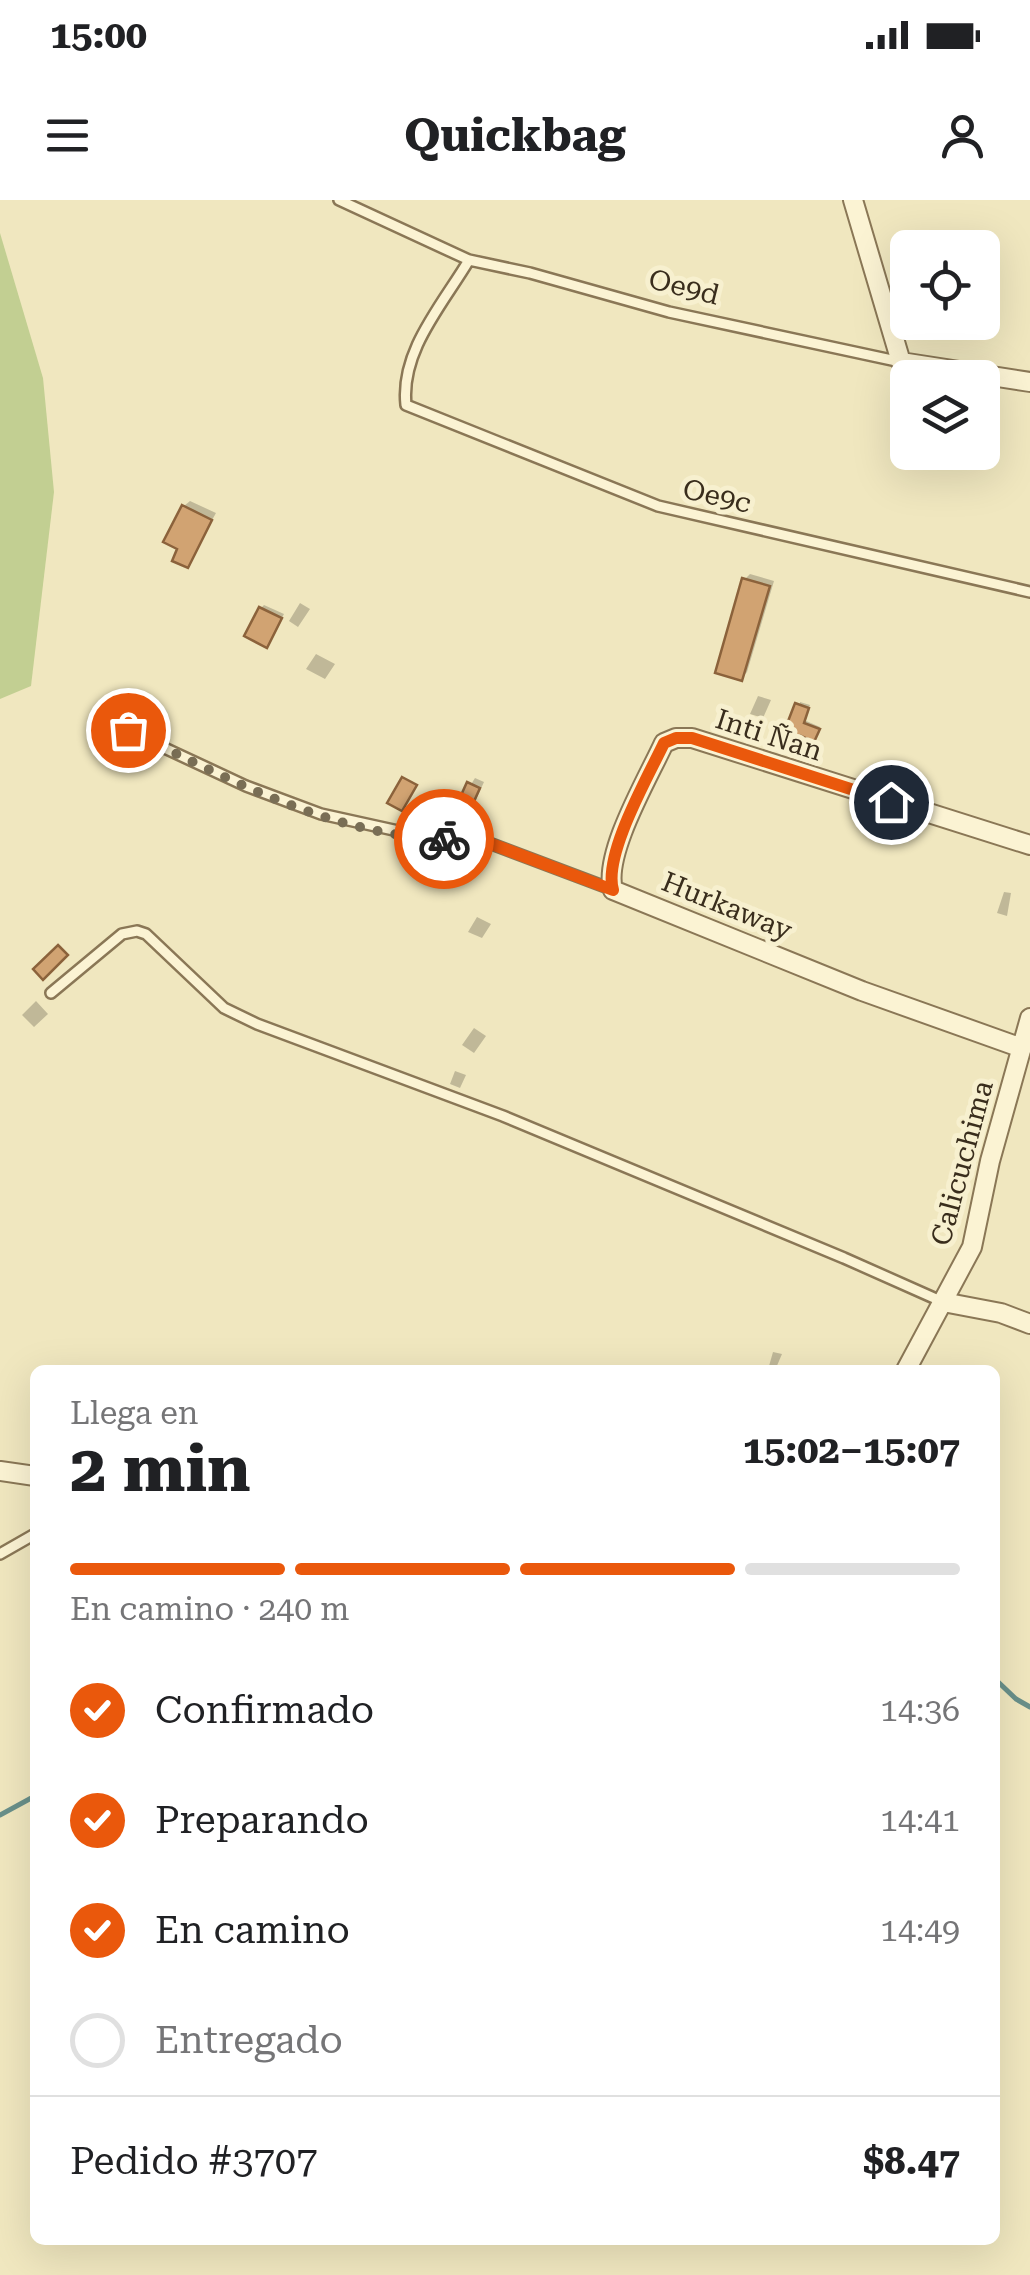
<!DOCTYPE html>
<html lang="es">
<head>
<meta charset="utf-8">
<style>
	:root { --surface:#fff; --page:#f6f6f6; --text:#202124; --muted:#757577; --line:#e0e0e0; --accent:#ea580c }
	body { margin:0; font-family:"Roboto Serif",serif; background:var(--page); color:var(--text); height:100vh; display:flex; flex-direction:column; font-size:38px; white-space:nowrap }
	* { box-sizing:border-box; margin:0 }
	p { font-size:32px; color:var(--muted) }
	.icon { flex:none; width:55px; height:55px; fill:none; stroke:currentColor; stroke-width:2; stroke-linecap:round; stroke-linejoin:round }
	.map { position:relative; flex:1; overflow:hidden }
	.panel { position:absolute; left:30px; top:1165px; width:970px; height:880px; display:flex; flex-direction:column; background:var(--surface); border-radius:15px; box-shadow:0 10px 40px #0002 }
	.panel>* { flex:none }
	.tools { position:absolute; left:890px; top:30px; display:grid; gap:20px }
	.tools a { display:grid; place-items:center; width:110px; height:110px; border-radius:15px; background:var(--surface); box-shadow:0 10px 40px #0002; font-size:50px }
	.pin { position:absolute; display:grid; place-items:center; width:85px; height:85px; color:#fff; margin:-42px; border:5px solid #fff; border-radius:50%; box-shadow:0 2px 10px #0007 }
	.courier { position:absolute; display:grid; place-items:center; width:100px; height:100px; margin:-50px; border:8px solid #ea580c; border-radius:50%; background:#fff; color:#222; box-shadow:0 2px 12px #0007 }
	.head em { font-style:normal; font-weight:700 }
	.head div { display:flex; flex-direction:column-reverse }
	.head { display:flex; align-items:center; justify-content:space-between; height:170px; padding:0 40px }
	h1 { font-size:65px; font-weight:700; line-height:75px }
	.bar { display:grid; grid-template-columns:repeat(4,1fr); gap:15px 10px; align-content:center; height:120px; padding:0 40px }
	.bar i { height:12px; border-radius:8px; background:var(--line) }
	.bar .selected { background:var(--accent) }
	.bar p { grid-column:span 4 }
	.line { display:flex; align-items:center; gap:25px; padding:0 40px; border-top:2px solid var(--line) }
	.line div { flex:1 }
	ol { padding:0 40px; list-style:none }
	li { display:flex; align-items:center; gap:30px; height:110px }
	li p { margin-inline-start:auto }
	li .icon { padding:10px; border-radius:50%; background:var(--accent); color:#fff; stroke-width:4 }
	li:last-child { color:var(--muted) }
	li i { width:55px; height:55px; border:5px solid var(--line); border-radius:50% }
	.status { display:flex; justify-content:space-between; align-items:center; height:70px; padding:0 50px; background:var(--surface); direction:ltr }
	.status svg { height:28px; fill:currentColor }
	header { display:flex; justify-content:space-between; align-items:center; height:130px; padding:0 40px; background:var(--surface); font-size:45px; font-weight:700 }
	.map>svg:first-child { display:block }
	.grass { fill:#c2cf92 }
	.shadow { fill:#0003 }
	.lines { fill:none; stroke-linecap:round; stroke-linejoin:round }
	.stream { stroke:#69908a; stroke-width:5 }
	.building { fill:#d1a372; stroke:#8b623b; stroke-width:2.5 }
	.service-casing { stroke:#8a7756; stroke-width:14 }
	.minor-casing { stroke:#8a7756; stroke-width:22 }
	.service { stroke:#fbf3d3; stroke-width:9 }
	.minor { stroke:#fbf3d3; stroke-width:18 }
	.done { stroke:#796e55; stroke-width:10; stroke-dasharray:0 18 }
	.route { stroke:#ea580c; stroke-width:12 }
	.labels { text-anchor:middle; dominant-baseline:central; stroke-width:10; stroke-linejoin:round; paint-order:stroke }
	.street-label { font-size:28px; fill:#392d1c; stroke:#f7f0cf }
</style>
</head>
<body>
<div class="status"><b>15:00</b><svg viewBox="0 0 49 12"><path d="M0 12V9h3v3zM5 12V6h3v6zM10 12V3h3v9zM15 12V0h3v12zM26 1h20v11H26zM47 4h2v5h-2z"/></svg></div>
<header><svg class="icon" aria-label="menu" viewBox="0 0 24 24"><path d="M4 6h16M4 12h16M4 18h16"/></svg>Quickbag<svg class="icon" aria-label="person" viewBox="0 0 24 24"><circle cx="12" cy="8" r="4"/><path d="M4 21q1-7 8-7t8 7"/></svg></header>
<div class="map">
<svg width="1030" height="2075" viewBox="0 0 1030 2075">
	<rect width="100%" height="100%" fill="#f0e7bf"/>
	<path class="grass" d="M 0,33 L 43,178 L 54,292 L 31,486 L 0,499 Z"/>
	<path class="shadow" d="M 190,301 L 216,313 L 187,365 L 181,348 L 184,306 Z
		M 750,374 L 774,381 L 747,472 L 742,478 L 744,380 Z
		M 300,403 L 310,409 L 298,427 L 289,421 Z
		M 264,405 L 284,414 L 270,441 L 261,408 Z
		M 316,454 L 335,464 L 325,479 L 306,469 Z
		M 758,496 L 771,500 L 763,518 L 750,514 Z
		M 800,502 L 810,505 L 804,520 L 820,527 L 815,537 L 801,534 Z
		M 475,578 L 484,582 L 467,619 L 461,625 L 448,619 L 440,597 L 446,591 L 463,597 Z
		M 1004,692 L 1011,693 L 1007,716 L 997,713 Z
		M 477,717 L 491,724 L 482,738 L 468,732 Z
		M 36,801 L 48,814 L 34,827 L 22,815 Z
		M 474,828 L 486,836 L 474,853 L 462,845 Z
		M 455,871 L 466,875 L 460,888 L 450,884 Z
		M 773,1152 L 782,1154 L 776,1168 L 769,1166 Z"/>
	<g class="lines">
		<path class="stream" d="M 995,1479 L 1016,1499 L 1030,1507
			M 0,1615 L 35,1596"/>
	</g>
	<path class="building" d="M 182,305 L 212,320 L 188,368 L 172,361 L 177,349 L 163,342 Z
		M 742,378 L 770,386 L 742,481 L 715,473 Z
		M 259,407 L 282,418 L 267,448 L 244,436 Z
		M 795,503 L 809,508 L 804,523 L 820,529 L 814,542 L 801,536 L 799,542 L 782,537 Z
		M 402,577 L 417,585 L 402,611 L 387,603 Z
		M 467,582 L 480,588 L 462,628 L 447,621 L 444,627 L 427,619 L 438,596 L 458,602 Z
		M 58,745 L 68,755 L 43,780 L 33,769 Z"/>
	<g class="lines">
		<g class="service-casing">
			<path id="service" d="M 339,0 L 469,60 L 530,73 L 669,112 L 901,162
				M 469,60 C 443,104 400,151 406,205 L 658,306 L 1030,392
				M 128,531 L 246,586 L 321,614 L 430,638 L 481,640 L 611,689
				M 51,793 L 122,734 L 137,731 L 146,734 L 224,808 L 257,824 L 503,916 L 844,1058 L 943,1102
				M 0,1354 L 35,1334"/>
		</g>
		<g class="minor-casing">
			<path id="minor" d="M 853,0 L 901,162 L 1030,182
				M 1022,848 L 862,791 L 613,690 C 603,654 648,578 664,543 L 676,538 L 692,538 L 1030,645
				M 943,1102 L 1001,1113 L 1030,1124
				M 906,1170 L 972,1047 L 990,961 L 1030,818
				M 0,1271 L 35,1276"/>
		</g>
		<use href="#service" class="service"/>
		<use href="#minor" class="minor"/>
	</g>
	<g class="lines">
		<path class="done" d="M 128,530 C 226,578 333,636 444,639"/>
		<path class="route" d="M 444,639 L 481,640 L 613,690 C 603,655 648,577 664,543 L 676,538 L 692,538 L 891,602"/>
	</g>
	<g class="labels">
		<g class="street-label">
			<text transform="translate(684 87) rotate(14)">Oe9d</text>
			<text transform="translate(717 296) rotate(13)">Oe9c</text>
			<text transform="translate(769 535) rotate(18)">Inti Ñan</text>
			<text transform="translate(727 706) rotate(22)">Hurkaway</text>
			<text transform="translate(962 963) rotate(-75)">Calicuchima</text>
		</g>
	</g>
</svg>
<div class="tools">
<a><svg class="icon" aria-label="locate" viewBox="0 0 24 24"><circle cx="12" cy="12" r="6"/><path d="M12 2v4M12 18v4M2 12h4M18 12h4"/></svg></a>
<a><svg class="icon" aria-label="layers" viewBox="0 0 24 24"><path d="M12 4l9 5-9 5-9-5zM3 14l9 5 9-5"/></svg></a>
</div>
<div class="pin" style="left:128px;top:530px;background:#ea580c"><svg class="icon" aria-label="bag" viewBox="0 0 24 24"><path d="M5 8h14l-1 12H6zM9 8a3 3 0 0 1 6 0"/></svg></div>
<div class="pin" style="left:891px;top:602px;background:#1f2937"><svg class="icon" aria-label="home" viewBox="0 0 24 24"><path d="M3 11l9-7 9 7M6 9v11h12V9"/></svg></div>
<div class="courier" style="left:444px;top:639px"><svg class="icon" aria-label="bike" viewBox="0 0 24 24"><circle cx="6" cy="16" r="4"/><circle cx="18" cy="16" r="4"/><path d="M6 16l4-8h5l3 8M10 8l3 8H6M13 5h3"/></svg></div>
<section class="panel">
<div class="head"><div><h1>2 min</h1><p>Llega en</p></div><em>15:02–15:07</em></div>
<div class="bar"><i class="selected"></i><i class="selected"></i><i class="selected"></i><i></i><p>En camino · 240 m</p></div>
<ol>
<li><svg class="icon" aria-label="check" viewBox="0 0 24 24"><path d="M5 12l5 5 9-10"/></svg>Confirmado<p>14:36</p></li>
<li><svg class="icon" aria-label="check" viewBox="0 0 24 24"><path d="M5 12l5 5 9-10"/></svg>Preparando<p>14:41</p></li>
<li><svg class="icon" aria-label="check" viewBox="0 0 24 24"><path d="M5 12l5 5 9-10"/></svg>En camino<p>14:49</p></li>
<li><i></i>Entregado</li>
</ol>
<div class="line" style="height:130px"><div>Pedido #3707</div><b>$8.47</b></div>
</section>
</div>
</body>
</html>
